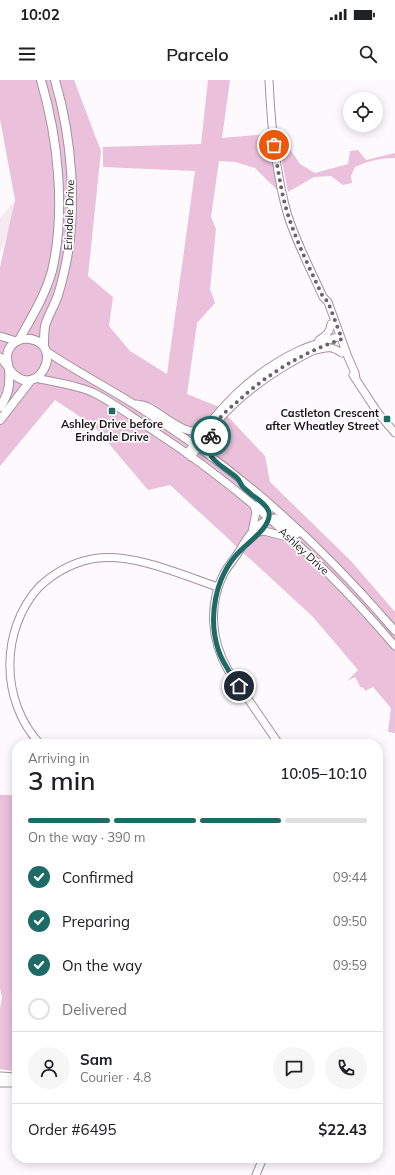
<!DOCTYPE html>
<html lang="en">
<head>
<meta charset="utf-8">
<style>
	:root { --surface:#fff; --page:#f6f6f6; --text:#202124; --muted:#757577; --line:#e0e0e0; --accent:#1e6a67 }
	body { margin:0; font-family:Mulish,sans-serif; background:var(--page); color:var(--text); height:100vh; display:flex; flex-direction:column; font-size:15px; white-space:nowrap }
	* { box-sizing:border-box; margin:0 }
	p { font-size:13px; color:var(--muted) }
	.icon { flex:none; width:22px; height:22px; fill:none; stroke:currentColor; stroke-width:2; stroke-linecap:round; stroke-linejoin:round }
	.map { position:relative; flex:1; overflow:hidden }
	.drawer { position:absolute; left:12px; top:659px; width:371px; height:424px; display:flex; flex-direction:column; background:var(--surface); border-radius:16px; box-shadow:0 2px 10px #0003 }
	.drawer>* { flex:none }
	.controls { position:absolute; left:343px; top:12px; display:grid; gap:8px }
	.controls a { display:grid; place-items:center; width:40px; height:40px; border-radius:50%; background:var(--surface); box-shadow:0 2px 10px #0003; font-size:20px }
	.pin { position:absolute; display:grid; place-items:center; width:34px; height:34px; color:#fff; margin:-17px; border:2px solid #fff; border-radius:50%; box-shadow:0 1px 4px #0007 }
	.courier { position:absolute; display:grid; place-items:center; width:40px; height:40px; margin:-20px; border:3px solid #1e6a67; border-radius:50%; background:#fff; color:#222; box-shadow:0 1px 5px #0007 }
	.overview em { font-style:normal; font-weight:600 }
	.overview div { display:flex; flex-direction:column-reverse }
	.overview { display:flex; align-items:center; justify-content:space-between; height:68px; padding:0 16px }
	h1 { font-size:26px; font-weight:600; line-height:30px }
	.bar { display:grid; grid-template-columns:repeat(4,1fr); gap:6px 4px; align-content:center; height:48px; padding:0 16px }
	.bar i { height:5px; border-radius:3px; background:var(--line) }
	.bar .selected { background:var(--accent) }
	.bar p { grid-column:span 4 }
	.line { display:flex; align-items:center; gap:10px; padding:0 16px; border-top:1px solid var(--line) }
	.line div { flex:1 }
	.round { display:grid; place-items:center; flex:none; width:42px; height:42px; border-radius:21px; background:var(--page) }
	ol { padding:0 16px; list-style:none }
	li { display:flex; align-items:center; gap:12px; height:44px }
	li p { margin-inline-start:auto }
	li .icon { padding:4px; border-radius:50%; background:var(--accent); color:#fff; stroke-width:4 }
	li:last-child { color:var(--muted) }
	li i { width:22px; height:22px; border:2px solid var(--line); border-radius:50% }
	.status { display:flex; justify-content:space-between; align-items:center; height:28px; padding:0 20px; background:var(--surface); direction:ltr }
	.status svg { height:11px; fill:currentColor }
	header { display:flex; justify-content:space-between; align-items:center; height:52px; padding:0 16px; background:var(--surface); font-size:18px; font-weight:600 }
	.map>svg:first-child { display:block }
	.built { fill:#f6eaf2 }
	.green { fill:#ebc0da }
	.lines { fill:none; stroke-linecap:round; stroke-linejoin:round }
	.secondary-casing { stroke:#a6909d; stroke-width:9 }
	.primary-casing { stroke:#a6909d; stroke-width:10 }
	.secondary { stroke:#fff; stroke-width:7 }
	.primary { stroke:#fff; stroke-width:8 }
	.done { stroke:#6a6367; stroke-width:4; stroke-dasharray:0 7.2 }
	.route { stroke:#1e6a67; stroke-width:5 }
	.poi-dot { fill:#1e6a67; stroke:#fff; stroke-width:1.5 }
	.labels { text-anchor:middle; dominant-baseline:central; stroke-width:3.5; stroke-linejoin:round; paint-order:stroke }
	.street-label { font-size:11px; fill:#1a1217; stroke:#fff }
	.poi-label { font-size:11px; font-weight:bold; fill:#1a1217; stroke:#fff; text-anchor:end }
</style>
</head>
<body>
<div class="status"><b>10:02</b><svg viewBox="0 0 49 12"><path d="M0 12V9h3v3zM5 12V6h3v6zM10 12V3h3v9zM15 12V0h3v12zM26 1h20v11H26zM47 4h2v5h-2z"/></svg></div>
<header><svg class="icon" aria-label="menu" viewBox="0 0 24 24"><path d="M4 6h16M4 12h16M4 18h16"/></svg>Parcelo<svg class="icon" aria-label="search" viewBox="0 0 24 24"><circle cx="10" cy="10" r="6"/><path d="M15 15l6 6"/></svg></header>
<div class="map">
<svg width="395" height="1095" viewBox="0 0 395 1095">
	<rect width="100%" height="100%" fill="#fef9fc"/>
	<path class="built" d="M 13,123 L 12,139 L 8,154 L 0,173 L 0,138 Z"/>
	<path class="green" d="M 0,0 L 74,0 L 101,71 L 88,196 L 113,217 L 109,246 L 130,271 L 167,294 L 195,91 L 103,87 L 103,67 L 201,64 L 208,0 L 230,0 L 222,58 L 269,54 L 278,111 L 255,88 L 235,82 L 219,81 L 211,137 L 216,149 L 210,209 L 215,223 L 197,243 L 187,314 L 219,327 L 265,376 L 270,402 L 351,481 L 395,532 L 395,653 L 388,652 L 391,628 L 373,607 L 365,611 L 363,607 L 361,608 L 355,597 L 347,601 L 358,590 L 313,537 L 170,405 L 148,410 L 94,346 L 55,320 L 0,386 L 0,187 L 15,120 L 0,39 Z
		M 279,66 L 288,66 L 300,84 L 315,93 L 348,84 L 350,71 L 358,70 L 366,80 L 395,73 L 395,78 C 381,78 368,81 355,87 L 351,96 L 352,103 L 343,105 L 331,96 L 314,97 L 288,112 Z
		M 0,715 L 17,715 L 17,990 L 12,991 L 0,989 L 0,929 L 2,917 L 0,908 Z"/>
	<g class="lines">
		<g class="secondary-casing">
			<path id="secondary" d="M 269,0 C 271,45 275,92 288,136 C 297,164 311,190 323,217 L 328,222 L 348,277 L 355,293 L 356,299
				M 0,256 L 16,261
				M 319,260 C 326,256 330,252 331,244
				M 315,270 C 327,268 330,265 342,273
				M 46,271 C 74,290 103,305 132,323 C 153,336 174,351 195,365 C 270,418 336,482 395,551
				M 0,277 L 7,286
				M 353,295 L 378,333 L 395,353
				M 35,298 C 53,302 78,305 94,313 C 114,323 132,337 151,349 C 242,408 324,483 395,566
				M 136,324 C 140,325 145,325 148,327 C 163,334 187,359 204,349
				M 187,374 C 218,329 249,294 300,270 C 313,264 327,261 340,256
				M 191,377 C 199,366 206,355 215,344 C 243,311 279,287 318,268
				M 211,377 L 208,365 L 213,351
				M 260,421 L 269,432 L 267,441
				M 252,452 L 256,432 L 254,426
				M 259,452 L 264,451 L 287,457
				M 40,664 C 0,621 0,550 39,507 C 56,491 75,481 98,478 C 137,474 182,495 218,507
				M 279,664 L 228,590 C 211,560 208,525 224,493 C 229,485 235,478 240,470 C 247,457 259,440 275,438 L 297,454
				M 0,996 L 17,997
				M 0,1003 L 17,1003
				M 256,1095 L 263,1078"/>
		</g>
		<g class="primary-casing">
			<path id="primary" d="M 19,260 C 31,238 45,216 52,191 C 66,131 58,58 41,0
				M 44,267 C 44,260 44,253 45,246 C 48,235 55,225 58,215 C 61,206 63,197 65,188 C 78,129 72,58 55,0
				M 0,327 C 5,320 8,313 9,305 C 9,300 10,294 9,289 C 7,280 5,274 11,266 C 16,260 23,258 30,259 C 67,265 36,325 9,289
				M 0,340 L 31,300"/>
		</g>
		<use href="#secondary" class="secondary"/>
		<use href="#primary" class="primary"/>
	</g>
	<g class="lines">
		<path class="done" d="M 211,356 C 214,350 216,344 219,339 C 224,333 231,327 237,322 C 267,294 302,273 342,259 L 328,222 L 323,217 C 311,191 298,165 289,138 C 281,114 278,89 274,65"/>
		<path class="route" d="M 211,356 C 201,378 222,385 236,397 C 240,400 240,404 243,407 C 246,410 249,412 252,415 C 258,419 267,425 269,432 C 272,447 247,463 239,472 C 215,497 208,537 218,569 C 222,583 231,594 239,606"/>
	</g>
	<g class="poi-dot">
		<rect x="108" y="327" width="8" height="8" rx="2"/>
		<rect x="383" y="335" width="8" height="8" rx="2"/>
	</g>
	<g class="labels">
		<g class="street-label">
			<text transform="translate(69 135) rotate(-88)">Erindale Drive</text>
			<text transform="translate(304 471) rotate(43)">Ashley Drive</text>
		</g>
		<g class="poi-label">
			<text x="379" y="333">Castleton Crescent<tspan x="379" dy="13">after Wheatley Street</tspan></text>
			<text x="112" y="344" text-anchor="middle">Ashley Drive before<tspan x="112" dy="13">Erindale Drive</tspan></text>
		</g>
	</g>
</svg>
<div class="controls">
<a><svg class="icon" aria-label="locate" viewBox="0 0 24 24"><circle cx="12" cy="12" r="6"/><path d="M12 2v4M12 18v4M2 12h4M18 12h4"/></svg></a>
</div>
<div class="pin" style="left:274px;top:65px;background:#ea580c"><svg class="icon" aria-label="bag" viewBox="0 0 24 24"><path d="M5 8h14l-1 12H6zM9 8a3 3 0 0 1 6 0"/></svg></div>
<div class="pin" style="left:239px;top:606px;background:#1f2937"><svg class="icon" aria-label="home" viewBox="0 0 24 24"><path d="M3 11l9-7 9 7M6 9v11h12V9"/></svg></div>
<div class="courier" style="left:211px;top:356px"><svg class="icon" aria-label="bike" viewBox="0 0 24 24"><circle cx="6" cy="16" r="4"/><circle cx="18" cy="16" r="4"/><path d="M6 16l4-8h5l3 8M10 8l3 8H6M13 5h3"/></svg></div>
<section class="drawer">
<div class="overview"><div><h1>3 min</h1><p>Arriving in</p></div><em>10:05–10:10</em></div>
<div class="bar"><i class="selected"></i><i class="selected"></i><i class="selected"></i><i></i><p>On the way · 390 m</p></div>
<ol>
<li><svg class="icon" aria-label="check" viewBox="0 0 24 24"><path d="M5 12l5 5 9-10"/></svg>Confirmed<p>09:44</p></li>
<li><svg class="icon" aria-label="check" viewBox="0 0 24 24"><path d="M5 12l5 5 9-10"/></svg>Preparing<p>09:50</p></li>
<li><svg class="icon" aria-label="check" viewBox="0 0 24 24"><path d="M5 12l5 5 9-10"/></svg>On the way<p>09:59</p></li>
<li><i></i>Delivered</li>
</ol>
<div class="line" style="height:72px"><a class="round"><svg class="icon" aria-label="person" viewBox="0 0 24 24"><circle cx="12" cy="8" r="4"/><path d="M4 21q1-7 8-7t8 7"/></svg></a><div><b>Sam</b><p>Courier · 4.8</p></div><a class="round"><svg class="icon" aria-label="chat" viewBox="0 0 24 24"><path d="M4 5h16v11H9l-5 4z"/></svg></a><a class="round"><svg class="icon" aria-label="phone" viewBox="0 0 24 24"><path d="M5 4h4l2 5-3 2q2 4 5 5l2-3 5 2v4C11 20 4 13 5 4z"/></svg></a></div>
<div class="line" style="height:52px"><div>Order #6495</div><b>$22.43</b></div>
</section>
</div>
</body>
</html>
